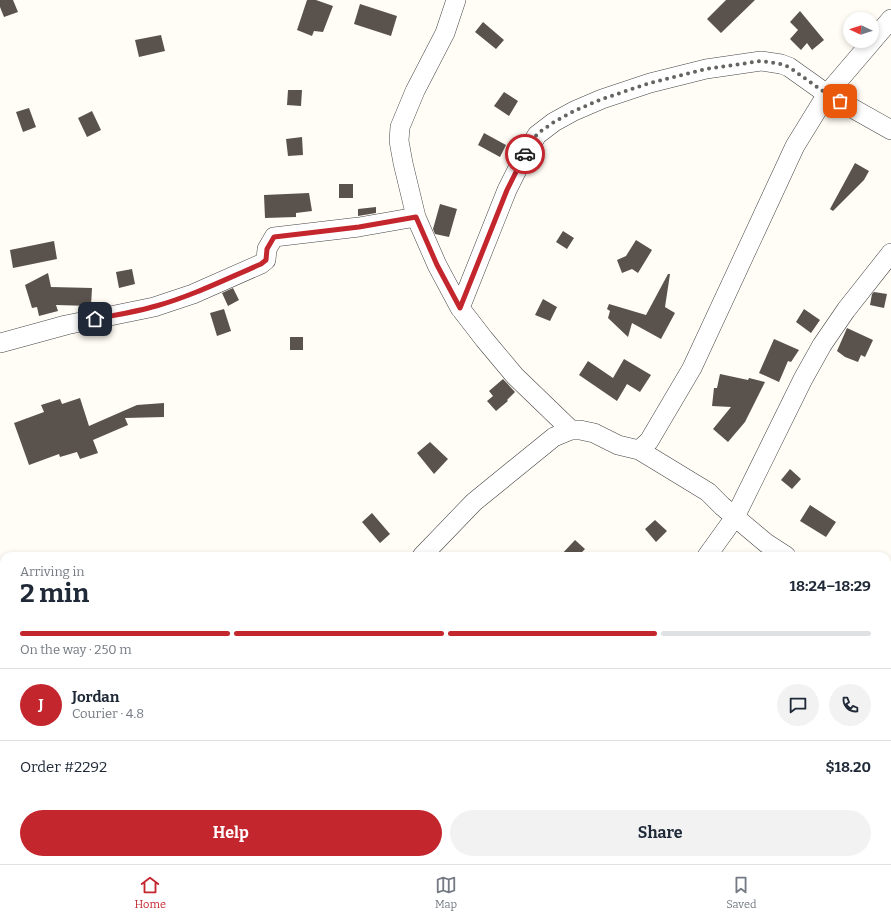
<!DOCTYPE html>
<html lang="en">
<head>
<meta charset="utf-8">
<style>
	:root { --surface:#fff; --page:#f2f2f3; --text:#1f2937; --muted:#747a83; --line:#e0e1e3; --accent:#c4262e }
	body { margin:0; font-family:Bitter,serif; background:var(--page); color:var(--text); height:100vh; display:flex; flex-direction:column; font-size:15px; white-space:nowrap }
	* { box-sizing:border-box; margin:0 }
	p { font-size:13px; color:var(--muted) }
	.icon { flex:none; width:22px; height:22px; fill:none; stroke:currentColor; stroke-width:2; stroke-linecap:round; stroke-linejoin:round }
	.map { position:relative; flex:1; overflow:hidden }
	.sheet { position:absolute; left:0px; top:552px; width:891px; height:312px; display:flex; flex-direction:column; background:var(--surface); border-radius:12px 12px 0 0; box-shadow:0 2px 6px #0003 }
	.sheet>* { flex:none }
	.needle { width:26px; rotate:274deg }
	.tools { position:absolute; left:843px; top:12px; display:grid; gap:8px }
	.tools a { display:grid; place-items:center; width:36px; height:36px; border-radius:50%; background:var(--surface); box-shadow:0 2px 6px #0003; font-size:20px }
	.pin { position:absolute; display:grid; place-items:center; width:34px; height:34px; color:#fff; margin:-17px; border-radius:8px; box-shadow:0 2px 6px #0006 }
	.courier { position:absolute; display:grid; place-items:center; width:40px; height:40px; margin:-20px; border:3px solid #c4262e; border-radius:50%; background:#fff; color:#222; box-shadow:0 1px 5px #0007 }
	.summary em { font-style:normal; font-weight:700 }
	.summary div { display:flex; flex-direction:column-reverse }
	.summary { display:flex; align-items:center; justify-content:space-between; height:68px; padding:0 20px }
	h1 { font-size:26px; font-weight:700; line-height:30px }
	.bar { display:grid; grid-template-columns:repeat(4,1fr); gap:6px 4px; align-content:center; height:48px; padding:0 20px }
	.bar i { height:5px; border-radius:3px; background:var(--line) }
	.bar .active { background:var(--accent) }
	.bar p { grid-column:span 4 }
	.line { display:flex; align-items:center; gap:10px; padding:0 20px; border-top:1px solid var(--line) }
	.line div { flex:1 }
	.round { display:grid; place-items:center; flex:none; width:42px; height:42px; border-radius:21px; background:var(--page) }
	.action { display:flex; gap:8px; margin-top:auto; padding:8px 20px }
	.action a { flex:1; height:46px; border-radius:24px; background:var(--accent); color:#fff; font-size:16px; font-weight:700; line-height:46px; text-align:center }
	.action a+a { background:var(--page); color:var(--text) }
	.tabs { display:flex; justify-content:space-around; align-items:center; height:56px; border-top:1px solid var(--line); background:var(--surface); font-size:11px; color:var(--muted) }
	.tabs a { display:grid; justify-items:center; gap:2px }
	.tabs .active { color:var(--accent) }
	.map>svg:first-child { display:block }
	.building { fill:#5a524d }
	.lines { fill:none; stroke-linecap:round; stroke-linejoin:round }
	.minor-casing { stroke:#444; stroke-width:20 }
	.minor { stroke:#fff; stroke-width:19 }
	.done { stroke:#646461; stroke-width:4; stroke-dasharray:0 7.2 }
	.route { stroke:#c4262e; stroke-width:5 }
</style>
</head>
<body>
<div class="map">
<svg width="891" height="864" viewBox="0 0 891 864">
	<rect width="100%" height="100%" fill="#fffdf5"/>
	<path class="building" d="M 0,0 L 13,0 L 18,12 L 4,17 L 0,7 Z
		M 307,0 L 316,0 L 333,6 L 323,32 L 314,31 L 312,36 L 297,30 Z
		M 726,0 L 755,0 L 721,33 L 707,19 Z
		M 360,4 L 397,16 L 391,36 L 354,24 Z
		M 800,11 L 824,40 L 812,50 L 807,43 L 801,50 L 790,39 L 798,30 L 790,22 Z
		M 483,22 L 504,40 L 496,49 L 475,32 Z
		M 161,35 L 165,51 L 139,57 L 135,40 Z
		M 288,90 L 302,90 L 301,106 L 287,105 Z
		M 504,92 L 518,101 L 509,116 L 494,106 Z
		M 29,108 L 36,127 L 23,132 L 16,112 Z
		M 92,111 L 101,130 L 87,137 L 78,118 Z
		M 484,133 L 506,145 L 500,157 L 478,145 Z
		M 302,137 L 303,155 L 288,156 L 286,139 Z
		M 855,163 L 869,171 L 864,180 L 833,211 L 830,209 Z
		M 339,184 L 353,184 L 353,198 L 339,198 Z
		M 309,193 L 312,211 L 296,213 L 296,217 L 265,218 L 264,195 Z
		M 440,204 L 457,209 L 449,237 L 435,234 L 433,229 Z
		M 376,207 L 376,213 L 358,216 L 358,209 Z
		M 563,231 L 574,238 L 567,249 L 556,242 Z
		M 636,240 L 652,250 L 638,273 L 632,269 L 622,273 L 617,260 L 626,256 Z
		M 54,241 L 57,259 L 13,268 L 10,250 Z
		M 132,269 L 135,284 L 119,288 L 116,272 Z
		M 48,273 L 51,287 L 92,288 L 91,306 L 56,305 L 58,311 L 39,316 L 37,307 L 32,308 L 25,285 Z
		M 668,274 L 670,274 L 665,307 L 675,313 L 661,339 L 632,323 L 628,337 L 608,318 L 610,311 L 607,309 L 609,304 L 646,315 Z
		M 233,288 L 239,300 L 228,306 L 222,293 Z
		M 874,292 L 887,294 L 884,308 L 870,305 L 872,294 Z
		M 543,299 L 557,307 L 550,321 L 535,315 Z
		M 224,309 L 231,331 L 217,336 L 210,313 Z
		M 804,309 L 820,320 L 811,333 L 796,322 Z
		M 847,328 L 873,340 L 865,357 L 861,355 L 858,362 L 845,357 L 837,351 Z
		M 290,337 L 303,337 L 303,350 L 290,350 Z
		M 774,339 L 799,350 L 791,362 L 788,361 L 779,382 L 759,373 Z
		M 624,359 L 651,375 L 640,392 L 627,384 L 617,401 L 579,375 L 588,361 L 613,378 Z
		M 720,374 L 748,380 L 749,378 L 765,382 L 745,422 L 728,442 L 713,429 L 731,407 L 712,406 L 714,388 L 717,388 Z
		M 503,379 L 515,392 L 507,400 L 508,401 L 496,411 L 487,401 L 493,396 L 489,391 Z
		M 80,398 L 89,426 L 137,405 L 164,403 L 164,417 L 125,418 L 128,425 L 93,440 L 98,453 L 80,459 L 77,452 L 60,457 L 59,454 L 29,465 L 14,423 L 44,412 L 41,405 L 60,399 L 62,404 Z
		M 430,442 L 448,459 L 434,474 L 417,453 Z
		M 790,469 L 801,479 L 792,489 L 781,480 Z
		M 810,505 L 836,522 L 826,537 L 800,521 Z
		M 372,513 L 390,534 L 380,543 L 362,522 Z
		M 655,520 L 667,531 L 656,542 L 645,529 Z
		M 575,540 L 585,549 L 578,556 L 560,556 Z"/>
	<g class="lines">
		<g class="minor-casing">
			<path id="minor" d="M 456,0 L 445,33 L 415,91 L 400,127 L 399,141 L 403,163 L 416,217 L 437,265 L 460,308 L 484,339 L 515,376 L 571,430
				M 460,308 L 507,190 L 523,158 L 537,135 L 554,122 L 574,111 L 602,99 L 650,83 L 706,69 L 761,61 L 781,64 L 789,67 L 827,94 L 891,130
				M 0,343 L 66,325 L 154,307 L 193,294 L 261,264 L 266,260 L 267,249 L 274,237 L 359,227 L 416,217
				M 639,450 L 708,492 L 722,506 L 766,543 L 786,556
				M 422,556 L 474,502 L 554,437 L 571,430 L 580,430 L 594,433 L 618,445 L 639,450 L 649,441 L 692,368 L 795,146 L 827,94 L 891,19
				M 707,556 L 735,517 L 803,379 L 822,345 L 846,310 L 891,253
				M 887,626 L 891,629
				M 887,849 L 891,852
				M 203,860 L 207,864
				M 15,864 L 20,860
				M 471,864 L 474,860"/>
		</g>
		<use href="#minor" class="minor"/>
	</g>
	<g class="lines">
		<path class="done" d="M 525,154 L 537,134 L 554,122 L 574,111 L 602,99 L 650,83 L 706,69 L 761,61 L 781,64 L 789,67 L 827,94 L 840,101"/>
		<path class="route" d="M 95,319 C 115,315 136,312 156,306 C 192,296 226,279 261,264 L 266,260 L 267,249 L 274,237 L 359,227 L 416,217 L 437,265 L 460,308 L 507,190 L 525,154"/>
	</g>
</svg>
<div class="tools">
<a><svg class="needle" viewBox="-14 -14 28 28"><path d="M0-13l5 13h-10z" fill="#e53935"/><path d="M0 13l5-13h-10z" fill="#747a83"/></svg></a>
</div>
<div class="pin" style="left:840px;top:101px;background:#ea580c"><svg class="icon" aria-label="bag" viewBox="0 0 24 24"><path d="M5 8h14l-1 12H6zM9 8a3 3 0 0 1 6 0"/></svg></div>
<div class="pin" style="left:95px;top:319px;background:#1f2937"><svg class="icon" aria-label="home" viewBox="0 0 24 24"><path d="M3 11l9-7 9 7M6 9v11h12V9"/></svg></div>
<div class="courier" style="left:525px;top:154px"><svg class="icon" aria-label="car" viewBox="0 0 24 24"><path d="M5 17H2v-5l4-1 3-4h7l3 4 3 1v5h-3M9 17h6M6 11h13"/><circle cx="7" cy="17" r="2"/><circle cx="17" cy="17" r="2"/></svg></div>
<section class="sheet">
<div class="summary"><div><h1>2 min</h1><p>Arriving in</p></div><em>18:24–18:29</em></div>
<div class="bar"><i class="active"></i><i class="active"></i><i class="active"></i><i></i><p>On the way · 250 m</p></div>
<div class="line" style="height:72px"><b class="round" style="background:var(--accent);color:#fff">J</b><div><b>Jordan</b><p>Courier · 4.8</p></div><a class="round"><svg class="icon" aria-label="chat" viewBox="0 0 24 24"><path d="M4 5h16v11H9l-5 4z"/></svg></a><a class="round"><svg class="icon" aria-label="phone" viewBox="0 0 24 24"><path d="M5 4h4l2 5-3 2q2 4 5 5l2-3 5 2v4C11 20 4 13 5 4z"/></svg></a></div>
<div class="line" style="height:52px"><div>Order #2292</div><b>$18.20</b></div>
<div class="action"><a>Help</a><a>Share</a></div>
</section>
</div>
<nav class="tabs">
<a class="active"><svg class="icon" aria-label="home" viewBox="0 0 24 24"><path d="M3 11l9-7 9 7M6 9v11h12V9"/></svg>Home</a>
<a><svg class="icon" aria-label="map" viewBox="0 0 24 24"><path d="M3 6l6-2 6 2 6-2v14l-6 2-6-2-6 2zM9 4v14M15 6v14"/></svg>Map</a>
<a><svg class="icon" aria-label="saved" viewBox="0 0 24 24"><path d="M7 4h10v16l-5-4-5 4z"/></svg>Saved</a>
</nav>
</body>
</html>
